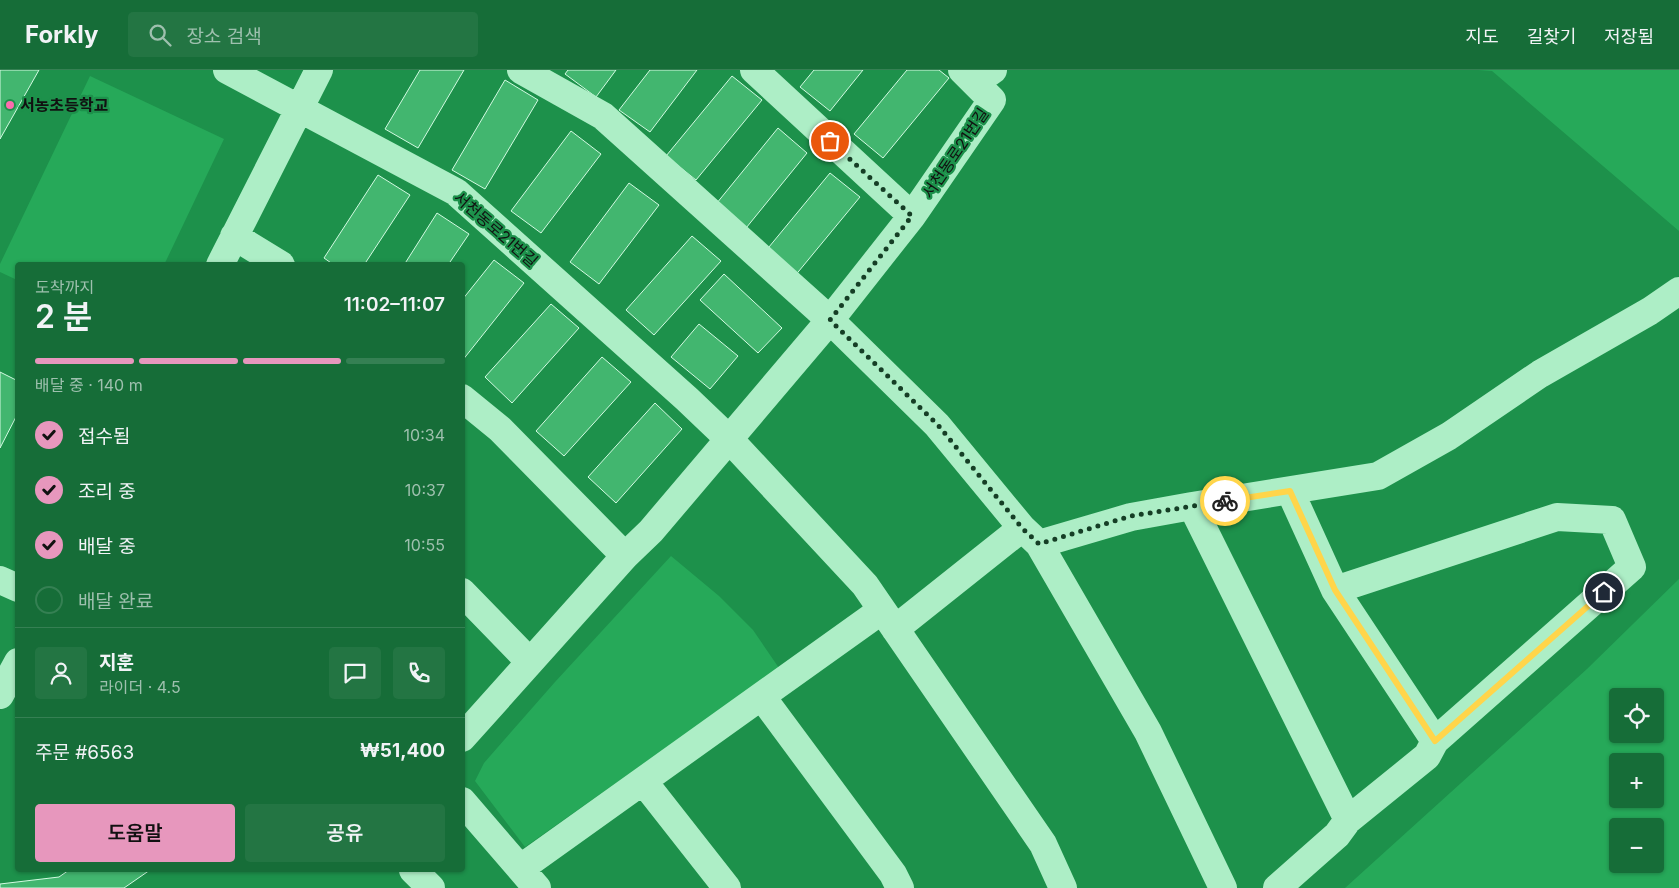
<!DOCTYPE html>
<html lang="ko">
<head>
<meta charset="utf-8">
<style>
	:root { --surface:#166d38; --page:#237543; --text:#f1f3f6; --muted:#9ec0ae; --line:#358053; --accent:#e797bd }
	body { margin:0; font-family:Inter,"Noto Sans KR",sans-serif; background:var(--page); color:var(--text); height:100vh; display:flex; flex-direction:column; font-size:19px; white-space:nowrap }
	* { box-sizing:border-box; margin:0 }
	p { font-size:16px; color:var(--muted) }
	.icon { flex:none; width:28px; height:28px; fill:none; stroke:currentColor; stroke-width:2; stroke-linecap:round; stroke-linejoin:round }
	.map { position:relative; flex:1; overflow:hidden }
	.sheet { position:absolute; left:15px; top:192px; width:450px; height:610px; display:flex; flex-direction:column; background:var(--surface); border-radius:5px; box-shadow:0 1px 4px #0004 }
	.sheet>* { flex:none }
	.fabs { position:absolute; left:1609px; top:618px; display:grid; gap:10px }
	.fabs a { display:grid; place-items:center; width:55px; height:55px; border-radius:5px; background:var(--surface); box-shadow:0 1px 4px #0004; font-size:25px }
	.pin { position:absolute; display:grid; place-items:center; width:42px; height:42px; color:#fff; margin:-21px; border:2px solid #fff; border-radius:50%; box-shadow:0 1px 5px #0007 }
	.courier { position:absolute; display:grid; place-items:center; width:50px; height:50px; margin:-25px; border:4px solid #ffd54a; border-radius:50%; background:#fff; color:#222; box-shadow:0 1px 6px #0007 }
	.head em { font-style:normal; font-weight:600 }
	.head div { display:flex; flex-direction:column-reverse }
	.head { display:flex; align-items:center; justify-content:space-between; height:85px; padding:0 20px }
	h1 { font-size:32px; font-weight:600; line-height:38px }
	.bar { display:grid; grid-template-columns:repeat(4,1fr); gap:8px 5px; align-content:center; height:60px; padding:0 20px }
	.bar i { height:6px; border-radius:4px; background:var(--line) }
	.bar .on { background:var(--accent) }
	.bar p { grid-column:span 4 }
	.line { display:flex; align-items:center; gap:12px; padding:0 20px; border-top:1px solid var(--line) }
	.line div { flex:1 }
	.round { display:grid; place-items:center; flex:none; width:52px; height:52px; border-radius:5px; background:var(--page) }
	ol { padding:0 20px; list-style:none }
	li { display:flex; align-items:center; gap:15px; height:55px }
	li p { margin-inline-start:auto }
	li .icon { padding:5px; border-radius:50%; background:var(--accent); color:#111; stroke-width:4 }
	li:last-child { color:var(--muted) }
	li i { width:28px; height:28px; border:2px solid var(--line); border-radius:50% }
	.cta { display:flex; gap:10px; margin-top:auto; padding:10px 20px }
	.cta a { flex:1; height:58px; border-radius:5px; background:var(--accent); color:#111; font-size:20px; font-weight:600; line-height:58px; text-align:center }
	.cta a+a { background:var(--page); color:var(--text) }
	header { display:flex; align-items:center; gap:30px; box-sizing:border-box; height:70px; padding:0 25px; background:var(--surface); border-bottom:1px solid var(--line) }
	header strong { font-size:24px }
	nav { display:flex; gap:28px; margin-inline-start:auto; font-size:18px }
	.search { width:350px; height:45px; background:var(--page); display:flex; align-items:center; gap:12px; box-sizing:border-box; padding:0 18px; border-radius:5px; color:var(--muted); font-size:19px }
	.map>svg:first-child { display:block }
	.green { fill:#26a959; fill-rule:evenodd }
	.building { fill:#42b66f; stroke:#d3fae2 }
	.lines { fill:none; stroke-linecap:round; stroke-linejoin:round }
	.minor { stroke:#adeec6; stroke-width:28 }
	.done { stroke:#153e25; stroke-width:5; stroke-dasharray:0 9 }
	.route { stroke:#ffd54a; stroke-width:6 }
	.poi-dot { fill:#fd6cae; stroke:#1d914b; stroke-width:2 }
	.labels { text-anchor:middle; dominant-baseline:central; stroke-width:4.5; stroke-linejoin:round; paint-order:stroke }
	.poi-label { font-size:16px; font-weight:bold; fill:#111; stroke:#1d914b; text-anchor:start }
	.street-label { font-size:16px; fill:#111; stroke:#1d914b }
</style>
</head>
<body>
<header>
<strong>Forkly</strong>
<div class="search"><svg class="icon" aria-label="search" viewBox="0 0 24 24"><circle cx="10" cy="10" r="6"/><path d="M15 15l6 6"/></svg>장소 검색</div>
<nav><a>지도</a><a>길찾기</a><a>저장됨</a></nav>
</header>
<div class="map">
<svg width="1679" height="818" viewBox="0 0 1679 818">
	<rect width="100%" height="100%" fill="#1d914b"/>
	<path class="green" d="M 1478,0 L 1679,0 L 1679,161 L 1492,1 Z
		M 90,6 L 224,69 L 164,195 L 18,195 L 17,210 L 0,202 L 0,194 Z
		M 671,486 L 719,526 L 753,560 L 779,598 L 525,777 L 475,711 L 484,693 L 555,612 Z
		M 1679,509 L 1679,818 L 1345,818 L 1587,599 ZM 1655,626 L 1655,664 L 1618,664 L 1618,626 ZM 1618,691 L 1655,691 L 1655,729 L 1618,729 ZM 1618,756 L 1655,756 L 1655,794 L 1618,794 Z"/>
	<path class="building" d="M 0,0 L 39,0 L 0,69 Z
		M 420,0 L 464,0 L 418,78 L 385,59 Z
		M 568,0 L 616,0 L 596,27 L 565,4 Z
		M 650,0 L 697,0 L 650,62 L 619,40 Z
		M 814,0 L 863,0 L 830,41 L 800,17 Z
		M 907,0 L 939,0 L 949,8 L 883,88 L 854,64 Z
		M 732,6 L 762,30 L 696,110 L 666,86 Z
		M 505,10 L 538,30 L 485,119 L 452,100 Z
		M 778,58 L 807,83 L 742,163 L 712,139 Z
		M 571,61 L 601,84 L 541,163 L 511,141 Z
		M 830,103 L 860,127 L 794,207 L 764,183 Z
		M 378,105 L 410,125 L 364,195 L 334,195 L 324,188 Z
		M 629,113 L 659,135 L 599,214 L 570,192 Z
		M 437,143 L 469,164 L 448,195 L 404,195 Z
		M 692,166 L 721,191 L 654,265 L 626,240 Z
		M 494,190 L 524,213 L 462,291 L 462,230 Z
		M 724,204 L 782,258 L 758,283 L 700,230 Z
		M 551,234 L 579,258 L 512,333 L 485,307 Z
		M 699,254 L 738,286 L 710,319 L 671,287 Z
		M 602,287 L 631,312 L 564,386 L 536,361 Z
		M 0,302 L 18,311 L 18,343 L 0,378 Z
		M 655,333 L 682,359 L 616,433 L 588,407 Z
		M 69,800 L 150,800 L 124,818 L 0,818 L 0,814 L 59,807 Z"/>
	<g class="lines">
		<path class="minor" d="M 227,0 L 456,122 L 687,329 L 730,370 L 865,515 L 1043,774 L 1063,818
			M 521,0 L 603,46 L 830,250 L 937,355 L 1022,458 L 1039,474 L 1148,662 L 1223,818
			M 754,0 L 912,146
			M 975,13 L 993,0
			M 234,166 L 281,195
			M 220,195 L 319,0
			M 462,328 L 500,359 L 625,486
			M 1290,421 L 1335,520 L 1435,671
			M 1192,436 L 1378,406 L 1449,366 L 1540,304 L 1650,241 L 1679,221
			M 1039,474 L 1131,447 L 1192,436 L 1348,750 L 1337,765 L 1277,818
			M 0,510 L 18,518
			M 1335,520 L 1557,447 L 1612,450 L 1632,497 L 1435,671 L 1427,686 L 1348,750
			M 462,522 L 530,592
			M 895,559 L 1022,458
			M 0,625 L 18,592
			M 762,627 L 893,804 L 900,818
			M 462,668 L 625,486 L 651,461 L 830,250 L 912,146 L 992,30 L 962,0
			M 643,711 L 727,818
			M 462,731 L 537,818
			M 521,798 L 882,540
			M 413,800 L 431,818"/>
	</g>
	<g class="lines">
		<path class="done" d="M 830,71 L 912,146 L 830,250 L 938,355 L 1022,458 L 1039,474 L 1131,446 L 1225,431"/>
		<path class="route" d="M 1225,431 L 1290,421 L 1335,520 L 1435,671 L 1604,522"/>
	</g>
	<circle class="poi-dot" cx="10" cy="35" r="5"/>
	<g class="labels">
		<g class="poi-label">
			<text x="20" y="35">서농초등학교</text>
		</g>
		<g class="street-label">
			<text transform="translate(955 83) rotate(-56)">서천동로21번길</text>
			<text transform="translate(496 159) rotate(41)">서천동로21번길</text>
		</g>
	</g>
</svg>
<div class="fabs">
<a><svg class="icon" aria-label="locate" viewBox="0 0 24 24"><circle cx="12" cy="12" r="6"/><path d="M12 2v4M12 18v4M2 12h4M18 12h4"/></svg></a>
<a>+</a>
<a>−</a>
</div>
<div class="pin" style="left:830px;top:71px;background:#ea580c"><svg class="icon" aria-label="bag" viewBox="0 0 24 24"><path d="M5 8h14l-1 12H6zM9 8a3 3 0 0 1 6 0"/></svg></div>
<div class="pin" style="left:1604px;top:522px;background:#1f2937"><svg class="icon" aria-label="home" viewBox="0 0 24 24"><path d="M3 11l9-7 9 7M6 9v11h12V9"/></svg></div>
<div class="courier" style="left:1225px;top:431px"><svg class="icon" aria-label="bike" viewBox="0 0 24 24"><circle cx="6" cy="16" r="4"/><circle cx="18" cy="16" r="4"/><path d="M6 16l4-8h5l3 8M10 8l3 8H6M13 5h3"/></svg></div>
<section class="sheet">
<div class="head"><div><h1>2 분</h1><p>도착까지</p></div><em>11:02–11:07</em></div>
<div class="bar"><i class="on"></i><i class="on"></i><i class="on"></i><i></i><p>배달 중 · 140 m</p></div>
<ol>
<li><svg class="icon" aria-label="check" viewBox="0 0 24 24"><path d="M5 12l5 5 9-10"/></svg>접수됨<p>10:34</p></li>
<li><svg class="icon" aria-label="check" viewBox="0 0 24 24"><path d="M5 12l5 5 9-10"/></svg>조리 중<p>10:37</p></li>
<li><svg class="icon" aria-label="check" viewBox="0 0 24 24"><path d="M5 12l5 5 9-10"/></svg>배달 중<p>10:55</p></li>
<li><i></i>배달 완료</li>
</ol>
<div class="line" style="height:90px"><a class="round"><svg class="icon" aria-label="person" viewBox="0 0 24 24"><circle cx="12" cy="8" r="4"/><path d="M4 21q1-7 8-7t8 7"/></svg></a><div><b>지훈</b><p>라이더 · 4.5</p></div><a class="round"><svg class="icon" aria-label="chat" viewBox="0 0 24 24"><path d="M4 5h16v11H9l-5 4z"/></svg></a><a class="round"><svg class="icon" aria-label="phone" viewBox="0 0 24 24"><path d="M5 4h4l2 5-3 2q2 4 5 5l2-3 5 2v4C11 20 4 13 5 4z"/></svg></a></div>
<div class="line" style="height:65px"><div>주문 #6563</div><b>₩51,400</b></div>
<div class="cta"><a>도움말</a><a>공유</a></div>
</section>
</div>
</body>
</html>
